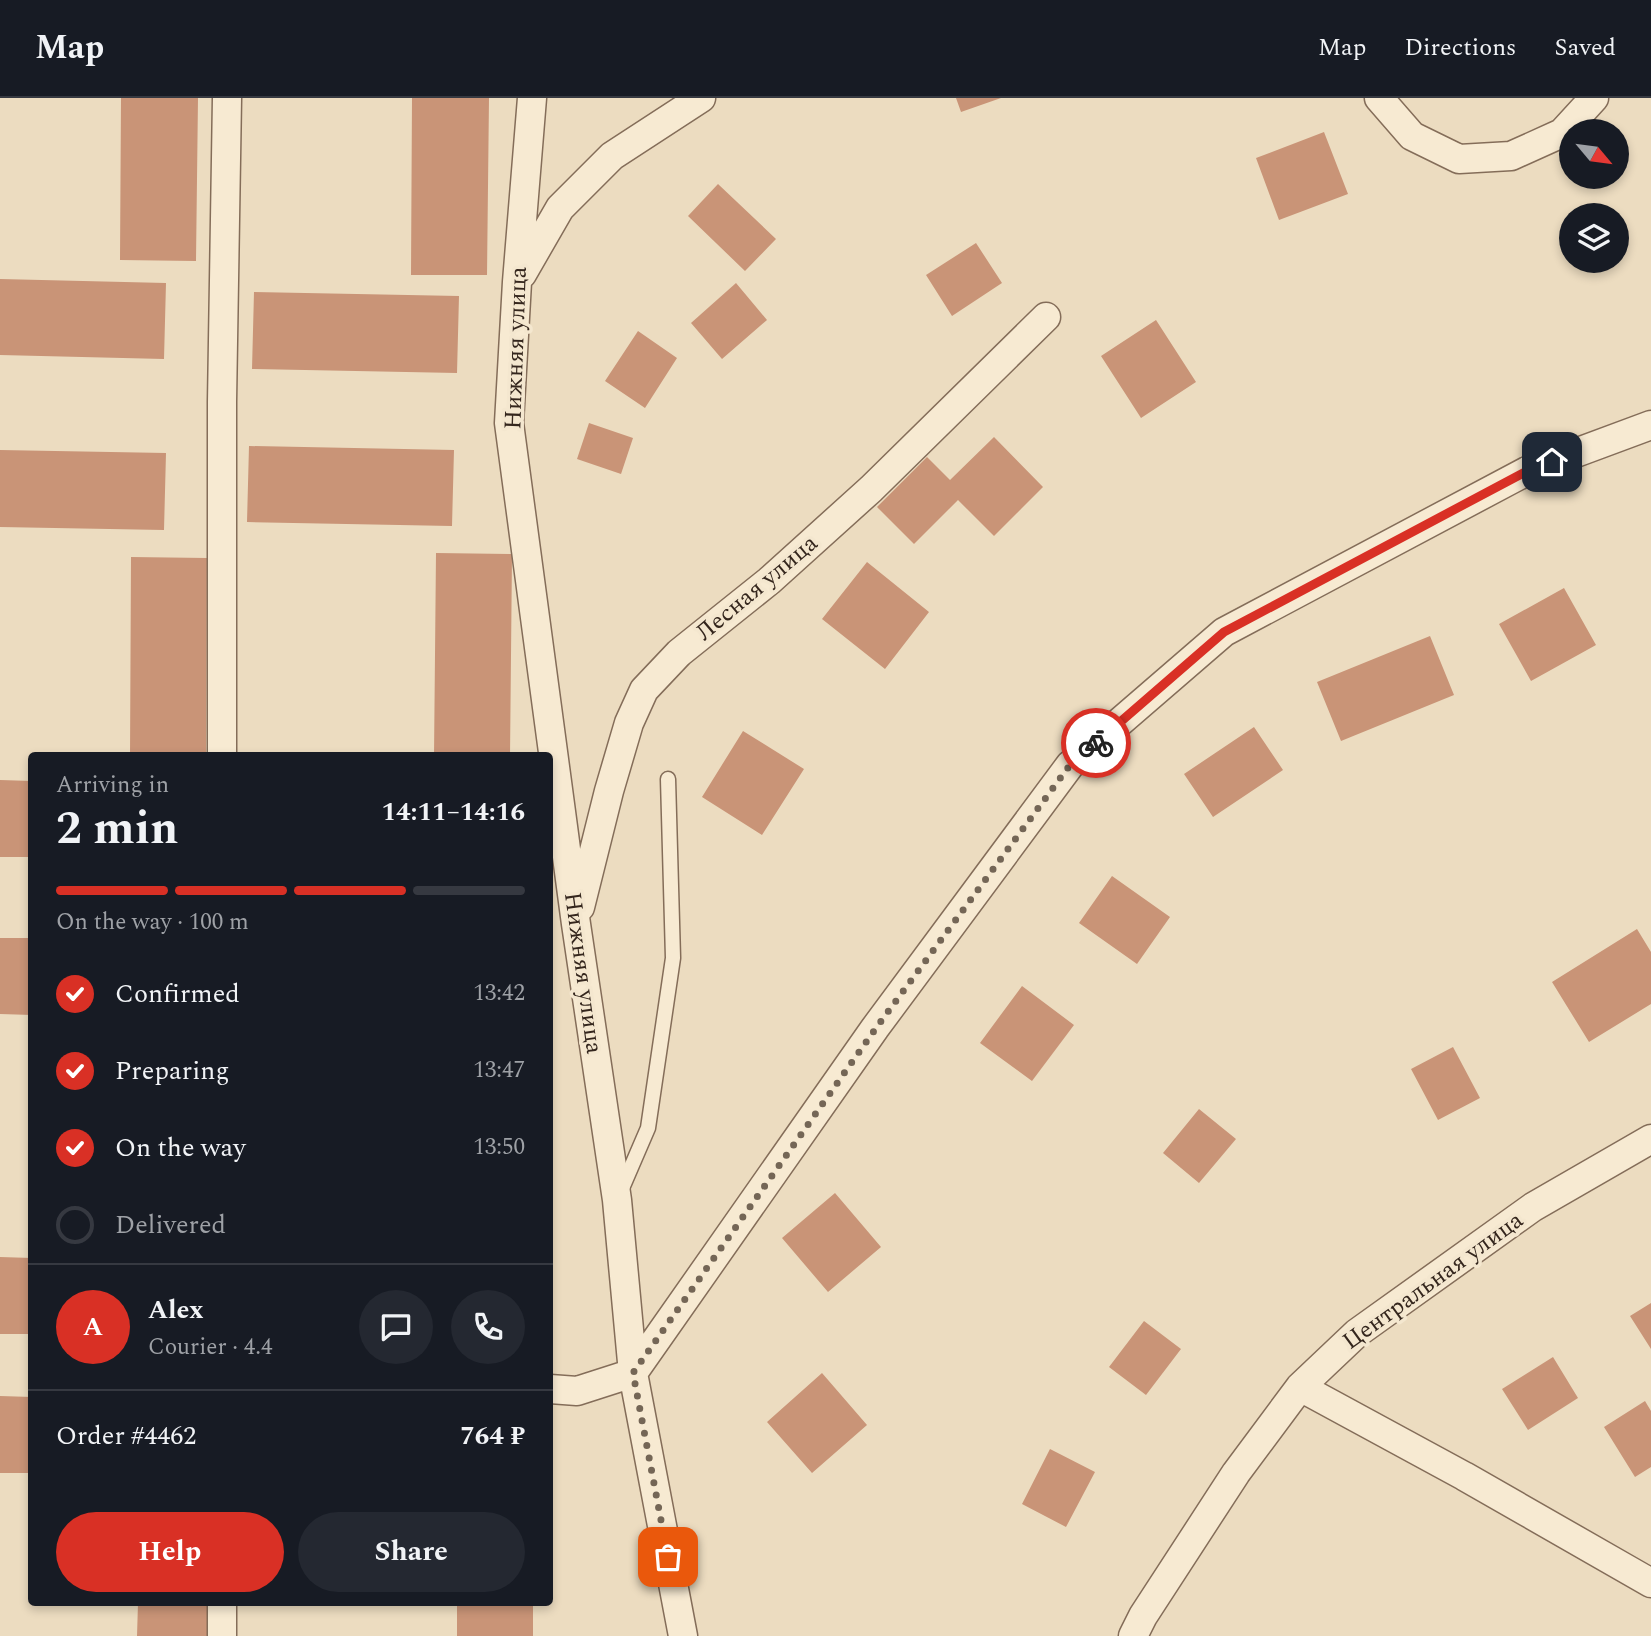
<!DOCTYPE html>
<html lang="en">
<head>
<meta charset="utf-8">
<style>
	:root { --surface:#171b24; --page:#242831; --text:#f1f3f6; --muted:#9ea1a6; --line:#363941; --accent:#d93025 }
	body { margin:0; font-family:Spectral,serif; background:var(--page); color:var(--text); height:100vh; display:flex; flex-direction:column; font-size:26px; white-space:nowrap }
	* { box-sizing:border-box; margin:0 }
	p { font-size:23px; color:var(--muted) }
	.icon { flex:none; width:38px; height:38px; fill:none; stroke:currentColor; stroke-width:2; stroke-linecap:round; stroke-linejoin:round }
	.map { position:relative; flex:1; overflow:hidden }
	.panel { position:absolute; left:28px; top:654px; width:525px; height:854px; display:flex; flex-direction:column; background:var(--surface); border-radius:7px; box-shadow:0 4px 10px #0003 }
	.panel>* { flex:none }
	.needle { width:46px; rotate:119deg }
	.buttons { position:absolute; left:1559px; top:21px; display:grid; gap:14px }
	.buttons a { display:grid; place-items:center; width:70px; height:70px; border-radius:50%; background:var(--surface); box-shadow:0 4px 10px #0003; font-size:35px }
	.pin { position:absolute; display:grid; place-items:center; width:60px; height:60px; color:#fff; margin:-30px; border-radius:14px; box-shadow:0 4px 10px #0006 }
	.courier { position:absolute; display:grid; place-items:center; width:70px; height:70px; margin:-35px; border:5px solid #d93025; border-radius:50%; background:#fff; color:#222; box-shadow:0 2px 9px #0007 }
	.head em { font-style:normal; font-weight:700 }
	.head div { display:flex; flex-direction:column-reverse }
	.head { display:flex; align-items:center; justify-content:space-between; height:119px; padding:0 28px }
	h1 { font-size:46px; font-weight:700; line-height:52px }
	.bar { display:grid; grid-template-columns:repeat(4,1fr); gap:10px 7px; align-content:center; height:84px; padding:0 28px }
	.bar i { height:9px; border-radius:5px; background:var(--line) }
	.bar .selected { background:var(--accent) }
	.bar p { grid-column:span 4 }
	.line { display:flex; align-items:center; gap:18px; padding:0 28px; border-top:2px solid var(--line) }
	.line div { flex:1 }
	.round { display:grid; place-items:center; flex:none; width:74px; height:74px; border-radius:37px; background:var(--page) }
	ol { padding:0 28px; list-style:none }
	li { display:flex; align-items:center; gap:21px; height:77px }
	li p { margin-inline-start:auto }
	li .icon { padding:7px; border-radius:50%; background:var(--accent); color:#fff; stroke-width:4 }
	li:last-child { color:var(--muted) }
	li i { width:38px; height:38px; border:4px solid var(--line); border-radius:50% }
	.primary-button { display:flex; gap:14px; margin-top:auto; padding:14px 28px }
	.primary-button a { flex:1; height:80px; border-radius:42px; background:var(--accent); color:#fff; font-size:28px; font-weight:700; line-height:80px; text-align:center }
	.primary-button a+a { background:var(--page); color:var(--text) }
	header { display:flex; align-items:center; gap:42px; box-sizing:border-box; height:98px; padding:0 35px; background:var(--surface); border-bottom:2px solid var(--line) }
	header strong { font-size:33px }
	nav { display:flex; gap:38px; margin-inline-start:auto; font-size:24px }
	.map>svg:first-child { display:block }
	.building { fill:#c99477 }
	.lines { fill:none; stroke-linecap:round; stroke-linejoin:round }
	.lane-casing { stroke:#846d59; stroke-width:17 }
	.street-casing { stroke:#846d59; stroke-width:31 }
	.lane { stroke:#f7ead2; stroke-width:14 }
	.street { stroke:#f7ead2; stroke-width:28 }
	.done { stroke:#746656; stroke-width:7; stroke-dasharray:0 12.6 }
	.route { stroke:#d93025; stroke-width:9 }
	.labels { text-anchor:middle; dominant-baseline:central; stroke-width:7; stroke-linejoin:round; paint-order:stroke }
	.street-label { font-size:24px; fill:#34261d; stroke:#f4e7cf }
</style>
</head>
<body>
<header>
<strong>Map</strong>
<nav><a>Map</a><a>Directions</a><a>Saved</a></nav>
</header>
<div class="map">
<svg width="1651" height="1538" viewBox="0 0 1651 1538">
	<rect width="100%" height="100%" fill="#ecdcc0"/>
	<path class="building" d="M 121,0 L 198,0 L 196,163 L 120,162 Z
		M 412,0 L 489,0 L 487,177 L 411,177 Z
		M 956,0 L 1001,0 L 961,14 Z
		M 1324,34 L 1348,96 L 1279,122 L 1256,60 Z
		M 718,86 L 776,141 L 745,173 L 688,118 Z
		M 976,145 L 1002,185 L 952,218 L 926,177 Z
		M 0,181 L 166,185 L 164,261 L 0,257 Z
		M 736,185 L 767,222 L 722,261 L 691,225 Z
		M 254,194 L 459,198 L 457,275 L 252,271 Z
		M 1156,222 L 1196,284 L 1141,320 L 1101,258 Z
		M 638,233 L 677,260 L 645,310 L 605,283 Z
		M 589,325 L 633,340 L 621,376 L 577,361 Z
		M 994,339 L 1043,389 L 994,438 L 958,402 L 914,446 L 877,409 L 927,359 L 950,382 Z
		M 249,348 L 454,352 L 452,428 L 247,424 Z
		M 0,352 L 166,355 L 164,432 L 0,429 Z
		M 436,455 L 512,456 L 510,658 L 434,658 Z
		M 131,459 L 207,460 L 206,658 L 130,658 Z
		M 867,464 L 929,514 L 885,571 L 822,521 Z
		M 1564,490 L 1596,547 L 1531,583 L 1499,526 Z
		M 1430,538 L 1454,597 L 1341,643 L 1317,584 Z
		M 1254,629 L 1283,672 L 1213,719 L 1184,676 Z
		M 743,633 L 804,671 L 762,737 L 702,699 Z
		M 0,682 L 32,683 L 32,759 L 0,759 Z
		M 1112,778 L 1170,819 L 1137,866 L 1079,825 Z
		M 1637,831 L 1651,854 L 1651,906 L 1589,944 L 1552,884 Z
		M 0,840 L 32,840 L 32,917 L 0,916 Z
		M 1022,888 L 1074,927 L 1032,983 L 980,945 Z
		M 1453,949 L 1480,1000 L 1438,1022 L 1411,971 Z
		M 1199,1011 L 1236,1041 L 1199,1085 L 1163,1055 Z
		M 835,1095 L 881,1149 L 828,1194 L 782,1140 Z
		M 0,1159 L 32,1160 L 32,1236 L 0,1236 Z
		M 1651,1205 L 1651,1251 L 1630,1218 Z
		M 1144,1223 L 1181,1251 L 1146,1297 L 1109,1269 Z
		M 1553,1259 L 1578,1300 L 1528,1332 L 1502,1291 Z
		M 822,1275 L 867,1327 L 812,1375 L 767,1324 Z
		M 0,1298 L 32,1299 L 32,1375 L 0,1375 Z
		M 1645,1303 L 1651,1313 L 1651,1369 L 1635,1379 L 1604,1329 Z
		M 1050,1351 L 1095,1374 L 1066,1429 L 1022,1406 Z
		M 138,1505 L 214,1505 L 213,1538 L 137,1538 Z
		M 457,1505 L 533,1505 L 533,1538 L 457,1538 Z"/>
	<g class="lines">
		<g class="lane-casing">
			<path id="lane" d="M 620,1095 L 648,1030 L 673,860 L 668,681"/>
		</g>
		<g class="street-casing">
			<path id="street" d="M 532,0 L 517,184 L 509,325 L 576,826 L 617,1102 L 633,1275 L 683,1538
				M 1379,0 L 1412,38 L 1459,61 L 1511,58 L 1562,35 L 1594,0
				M 522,176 L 560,110 L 612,58 L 701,0
				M 222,658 L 222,304 L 227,0
				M 580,809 L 609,693 L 629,625 L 644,592 L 679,555 L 769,483 L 871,391 L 1046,219
				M 1300,1289 L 1464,1378 L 1651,1485
				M 550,1291 L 577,1293 L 633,1275 L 875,930 L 1070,667 L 1224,534 L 1527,373 L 1651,327
				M 222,1505 L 222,1538
				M 1133,1538 L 1143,1518 L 1236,1375 L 1300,1289 L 1357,1235 L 1533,1109 L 1651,1041"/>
		</g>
		<use href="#lane" class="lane"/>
		<use href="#street" class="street"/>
	</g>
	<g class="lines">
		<path class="done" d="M 668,1459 L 633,1275 L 876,930 L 1070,667 L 1096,645"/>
		<path class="route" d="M 1096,645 L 1224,534 L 1527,373 L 1552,364"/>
	</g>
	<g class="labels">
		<g class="street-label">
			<text transform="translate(516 250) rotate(-88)">Нижняя улица</text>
			<text transform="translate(757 490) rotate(-40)">Лесная улица</text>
			<text transform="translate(583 875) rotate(82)">Нижняя улица</text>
			<text transform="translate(1433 1183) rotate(-36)">Центральная улица</text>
		</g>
	</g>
</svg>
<div class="buttons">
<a><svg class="needle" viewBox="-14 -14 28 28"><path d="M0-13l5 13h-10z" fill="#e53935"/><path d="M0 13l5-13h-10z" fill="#9ea1a6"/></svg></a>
<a><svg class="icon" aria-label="layers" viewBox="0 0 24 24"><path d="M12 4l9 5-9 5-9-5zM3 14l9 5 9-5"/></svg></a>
</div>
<div class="pin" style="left:668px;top:1459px;background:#ea580c"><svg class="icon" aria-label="bag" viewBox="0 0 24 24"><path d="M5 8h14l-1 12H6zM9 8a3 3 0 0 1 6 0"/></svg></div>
<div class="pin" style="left:1552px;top:364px;background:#1f2937"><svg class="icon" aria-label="home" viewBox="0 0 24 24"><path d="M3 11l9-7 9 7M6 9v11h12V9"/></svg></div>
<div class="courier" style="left:1096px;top:645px"><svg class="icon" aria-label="bike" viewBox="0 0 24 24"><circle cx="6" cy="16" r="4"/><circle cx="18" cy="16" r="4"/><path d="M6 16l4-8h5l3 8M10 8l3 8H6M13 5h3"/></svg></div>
<section class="panel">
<div class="head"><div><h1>2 min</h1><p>Arriving in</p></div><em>14:11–14:16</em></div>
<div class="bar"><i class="selected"></i><i class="selected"></i><i class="selected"></i><i></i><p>On the way · 100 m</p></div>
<ol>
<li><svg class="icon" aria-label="check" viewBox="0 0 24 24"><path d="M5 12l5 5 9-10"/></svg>Confirmed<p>13:42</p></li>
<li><svg class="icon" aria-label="check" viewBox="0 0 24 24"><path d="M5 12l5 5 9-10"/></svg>Preparing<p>13:47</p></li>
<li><svg class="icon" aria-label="check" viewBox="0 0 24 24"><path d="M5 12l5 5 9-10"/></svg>On the way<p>13:50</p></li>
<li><i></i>Delivered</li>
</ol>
<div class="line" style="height:126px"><b class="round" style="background:var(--accent);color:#fff">A</b><div><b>Alex</b><p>Courier · 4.4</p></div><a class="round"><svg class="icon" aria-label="chat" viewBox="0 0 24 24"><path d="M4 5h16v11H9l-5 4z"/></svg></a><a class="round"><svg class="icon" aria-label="phone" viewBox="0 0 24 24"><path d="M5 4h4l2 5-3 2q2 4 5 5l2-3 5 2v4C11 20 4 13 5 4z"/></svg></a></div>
<div class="line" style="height:91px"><div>Order #4462</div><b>764 ₽</b></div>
<div class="primary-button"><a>Help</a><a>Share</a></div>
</section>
</div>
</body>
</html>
